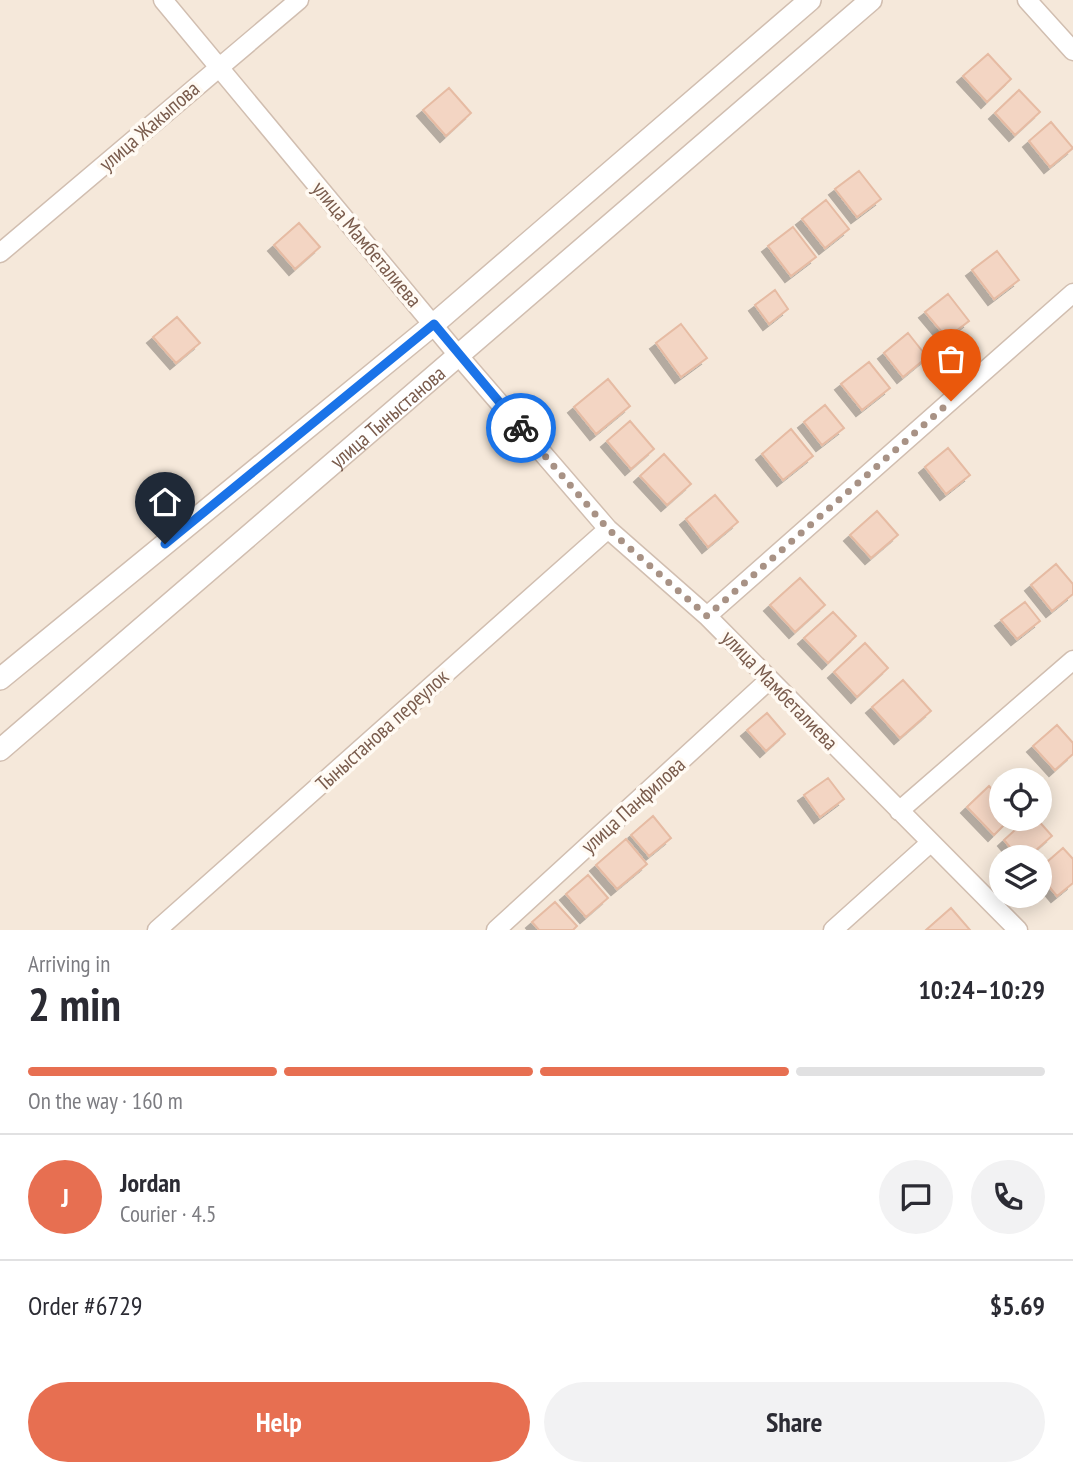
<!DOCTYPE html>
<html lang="en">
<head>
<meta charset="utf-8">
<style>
	:root { --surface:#fff; --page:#f2f2f3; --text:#2b2b33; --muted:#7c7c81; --line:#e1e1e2; --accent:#e76f51 }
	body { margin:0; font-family:"PT Sans Narrow",sans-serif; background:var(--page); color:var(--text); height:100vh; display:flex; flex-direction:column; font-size:26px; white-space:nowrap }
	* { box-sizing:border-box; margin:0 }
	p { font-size:23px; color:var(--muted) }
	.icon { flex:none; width:38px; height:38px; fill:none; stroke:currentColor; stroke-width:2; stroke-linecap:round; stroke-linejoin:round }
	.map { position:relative; height:930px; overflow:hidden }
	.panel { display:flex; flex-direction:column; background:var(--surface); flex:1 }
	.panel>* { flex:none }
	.controls { position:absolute; left:989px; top:768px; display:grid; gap:14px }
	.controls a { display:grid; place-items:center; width:63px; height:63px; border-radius:50%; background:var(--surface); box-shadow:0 4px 18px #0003; font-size:35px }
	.pin { position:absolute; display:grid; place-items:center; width:60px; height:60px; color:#fff; margin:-72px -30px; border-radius:50% 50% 50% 0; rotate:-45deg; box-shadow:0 0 7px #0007 }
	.pin .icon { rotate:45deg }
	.courier { position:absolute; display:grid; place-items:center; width:70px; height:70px; margin:-35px; border:5px solid #1a73e8; border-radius:50%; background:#fff; color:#222; box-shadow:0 2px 9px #0007 }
	.headline em { font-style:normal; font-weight:600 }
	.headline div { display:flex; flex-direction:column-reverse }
	.headline { display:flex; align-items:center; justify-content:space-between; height:119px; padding:0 28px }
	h1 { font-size:46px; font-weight:600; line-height:52px }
	.bar { display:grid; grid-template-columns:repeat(4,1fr); gap:10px 7px; align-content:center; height:84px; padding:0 28px }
	.bar i { height:9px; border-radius:5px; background:var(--line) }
	.bar .current { background:var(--accent) }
	.bar p { grid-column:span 4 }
	.line { display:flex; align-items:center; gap:18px; padding:0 28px; border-top:2px solid var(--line) }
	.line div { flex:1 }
	.round { display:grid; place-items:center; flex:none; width:74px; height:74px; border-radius:37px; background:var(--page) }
	.primary-button { display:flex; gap:14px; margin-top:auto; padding:14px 28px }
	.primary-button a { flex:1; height:80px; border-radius:42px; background:var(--accent); color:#fff; font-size:28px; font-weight:600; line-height:80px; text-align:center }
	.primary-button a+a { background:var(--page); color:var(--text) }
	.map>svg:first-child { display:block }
	.residential { fill:#f5e8da; fill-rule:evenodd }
	.building { fill:#f3d5c3; stroke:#e6bba3; stroke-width:2; filter:url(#shadow) }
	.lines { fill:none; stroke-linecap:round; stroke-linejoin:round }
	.minor-casing { stroke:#d1beb0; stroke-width:21 }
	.tertiary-casing { stroke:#d1beb0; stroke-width:24 }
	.minor { stroke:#fff; stroke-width:18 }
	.tertiary { stroke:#fff; stroke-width:21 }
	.done { stroke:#a89285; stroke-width:7; stroke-dasharray:0 12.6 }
	.route { stroke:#1a73e8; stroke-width:9 }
	.labels { text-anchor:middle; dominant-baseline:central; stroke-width:7; stroke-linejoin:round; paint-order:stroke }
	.street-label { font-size:21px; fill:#7a5c4d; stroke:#fffaf3 }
</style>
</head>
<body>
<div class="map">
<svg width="1073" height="930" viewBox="0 0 1073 930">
	<defs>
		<filter id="shadow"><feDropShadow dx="-6" dy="6" stdDeviation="0" flood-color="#0004"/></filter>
	</defs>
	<rect width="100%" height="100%" fill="#fdf6ec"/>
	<path class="residential" d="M 0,0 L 1073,0 L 1073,930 L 0,930 ZM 1001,780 L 1040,780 L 1040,819 L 1001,819 ZM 1001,858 L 1040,858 L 1040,896 L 1001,896 Z"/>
	<path class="building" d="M 988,54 L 1011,79 L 987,102 L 963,76 Z
		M 449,88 L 471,113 L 446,136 L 423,110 Z
		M 1019,90 L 1040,112 L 1015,135 L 995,113 Z
		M 1051,122 L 1073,148 L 1050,167 L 1029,141 Z
		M 859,171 L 881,199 L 857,217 L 835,189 Z
		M 826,200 L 849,229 L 825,248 L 802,219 Z
		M 299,223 L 320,247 L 295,269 L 274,245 Z
		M 793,227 L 816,257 L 791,276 L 768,246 Z
		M 997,251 L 1019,280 L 994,299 L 972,270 Z
		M 775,290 L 788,309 L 769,324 L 755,305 Z
		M 948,294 L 969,321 L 947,338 L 925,312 Z
		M 177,317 L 200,343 L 176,363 L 153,337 Z
		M 681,324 L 707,358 L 681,377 L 656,343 Z
		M 908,333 L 927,357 L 903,377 L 884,353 Z
		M 869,362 L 890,388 L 862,410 L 841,384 Z
		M 608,379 L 630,406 L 596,434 L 574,407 Z
		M 825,405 L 844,428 L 822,445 L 804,422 Z
		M 630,421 L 654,449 L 631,469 L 607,441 Z
		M 791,429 L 813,456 L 783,480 L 762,454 Z
		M 948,448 L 970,475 L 946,494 L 925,467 Z
		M 664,454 L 691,484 L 667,505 L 640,476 Z
		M 715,495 L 738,522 L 708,547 L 686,519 Z
		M 877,511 L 898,535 L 871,558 L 850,535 Z
		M 1056,564 L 1073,584 L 1073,594 L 1052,611 L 1031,585 Z
		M 800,578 L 825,605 L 795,632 L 770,605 Z
		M 1025,602 L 1040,621 L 1017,639 L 1001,620 Z
		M 833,612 L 856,636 L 828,663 L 804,638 Z
		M 865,643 L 888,668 L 857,697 L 834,672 Z
		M 903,680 L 931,711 L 900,738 L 872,707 Z
		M 767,713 L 785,734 L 766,751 L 747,730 Z
		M 1057,725 L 1073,743 L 1073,754 L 1055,770 L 1033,746 Z
		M 828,778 L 844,799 L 820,817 L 804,795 Z
		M 989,786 L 1001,799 L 1001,819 L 1010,819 L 994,835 L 967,807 Z
		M 653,816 L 671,838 L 649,856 L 631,835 Z
		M 1027,819 L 1037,819 L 1052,836 L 1027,858 L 1019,858 L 1004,840 Z
		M 626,839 L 647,864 L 617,889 L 596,865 Z
		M 1063,848 L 1073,859 L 1073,883 L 1057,896 L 1040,876 L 1040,868 Z
		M 588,875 L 608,898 L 586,917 L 566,894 Z
		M 555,902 L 577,926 L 573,930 L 539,930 L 532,922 Z
		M 951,908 L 970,930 L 926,930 Z"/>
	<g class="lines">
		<g class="minor-casing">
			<path id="minor" d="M 163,0 L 458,355 L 608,529 L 707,616 L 1018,930
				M 1027,0 L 1073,51
				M 0,253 L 299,0
				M 707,616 L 1073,293
				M 899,811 L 1073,660
				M 157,930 L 608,529
				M 496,930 L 769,680
				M 833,930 L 930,843"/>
		</g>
		<g class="tertiary-casing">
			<g id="tertiary">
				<path d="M 0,679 L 434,324 L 810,0"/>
				<path id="s1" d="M 0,750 L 871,0"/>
			</g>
		</g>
		<use href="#minor" class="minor"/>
		<use href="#tertiary" class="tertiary"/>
	</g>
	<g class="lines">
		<path class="done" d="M 521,428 L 608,529 L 707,616 L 951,401"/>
		<path class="route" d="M 165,544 L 434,324 L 521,428"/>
	</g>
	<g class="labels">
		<g class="street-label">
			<text transform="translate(149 126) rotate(-41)">улица Жакыпова</text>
			<text transform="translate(367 244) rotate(50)">улица Мамбеталиева</text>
			<text stroke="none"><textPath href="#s1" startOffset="511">улица Тыныстанова</textPath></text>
			<text transform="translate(780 690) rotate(46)">улица Мамбеталиева</text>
			<text transform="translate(382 730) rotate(-42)">Тыныстанова переулок</text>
			<text transform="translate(633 805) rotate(-42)">улица Панфилова</text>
		</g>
	</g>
</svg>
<div class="controls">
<a><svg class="icon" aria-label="locate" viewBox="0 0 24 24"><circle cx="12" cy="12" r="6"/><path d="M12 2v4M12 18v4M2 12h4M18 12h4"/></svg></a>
<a><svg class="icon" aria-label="layers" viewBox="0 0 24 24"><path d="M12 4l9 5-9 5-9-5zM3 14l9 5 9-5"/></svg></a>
</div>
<div class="pin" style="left:951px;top:401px;background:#ea580c"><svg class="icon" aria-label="bag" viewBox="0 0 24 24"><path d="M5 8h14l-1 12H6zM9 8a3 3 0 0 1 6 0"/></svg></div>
<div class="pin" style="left:165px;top:544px;background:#1f2937"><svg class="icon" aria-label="home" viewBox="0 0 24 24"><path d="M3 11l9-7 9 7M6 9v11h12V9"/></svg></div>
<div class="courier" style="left:521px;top:428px"><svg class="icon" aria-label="bike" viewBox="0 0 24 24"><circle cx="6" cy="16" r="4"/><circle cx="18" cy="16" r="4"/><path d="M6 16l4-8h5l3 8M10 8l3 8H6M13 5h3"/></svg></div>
</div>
<section class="panel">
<div class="headline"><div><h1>2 min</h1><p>Arriving in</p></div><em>10:24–10:29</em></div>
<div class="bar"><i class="current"></i><i class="current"></i><i class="current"></i><i></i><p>On the way · 160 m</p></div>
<div class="line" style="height:126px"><b class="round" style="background:var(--accent);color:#fff">J</b><div><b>Jordan</b><p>Courier · 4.5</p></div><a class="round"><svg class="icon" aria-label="chat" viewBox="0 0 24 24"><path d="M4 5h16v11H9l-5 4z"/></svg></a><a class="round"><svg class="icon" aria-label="phone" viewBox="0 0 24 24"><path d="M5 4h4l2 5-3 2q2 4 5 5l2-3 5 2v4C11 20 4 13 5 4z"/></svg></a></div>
<div class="line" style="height:91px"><div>Order #6729</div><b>$5.69</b></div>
<div class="primary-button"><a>Help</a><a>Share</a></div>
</section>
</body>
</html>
